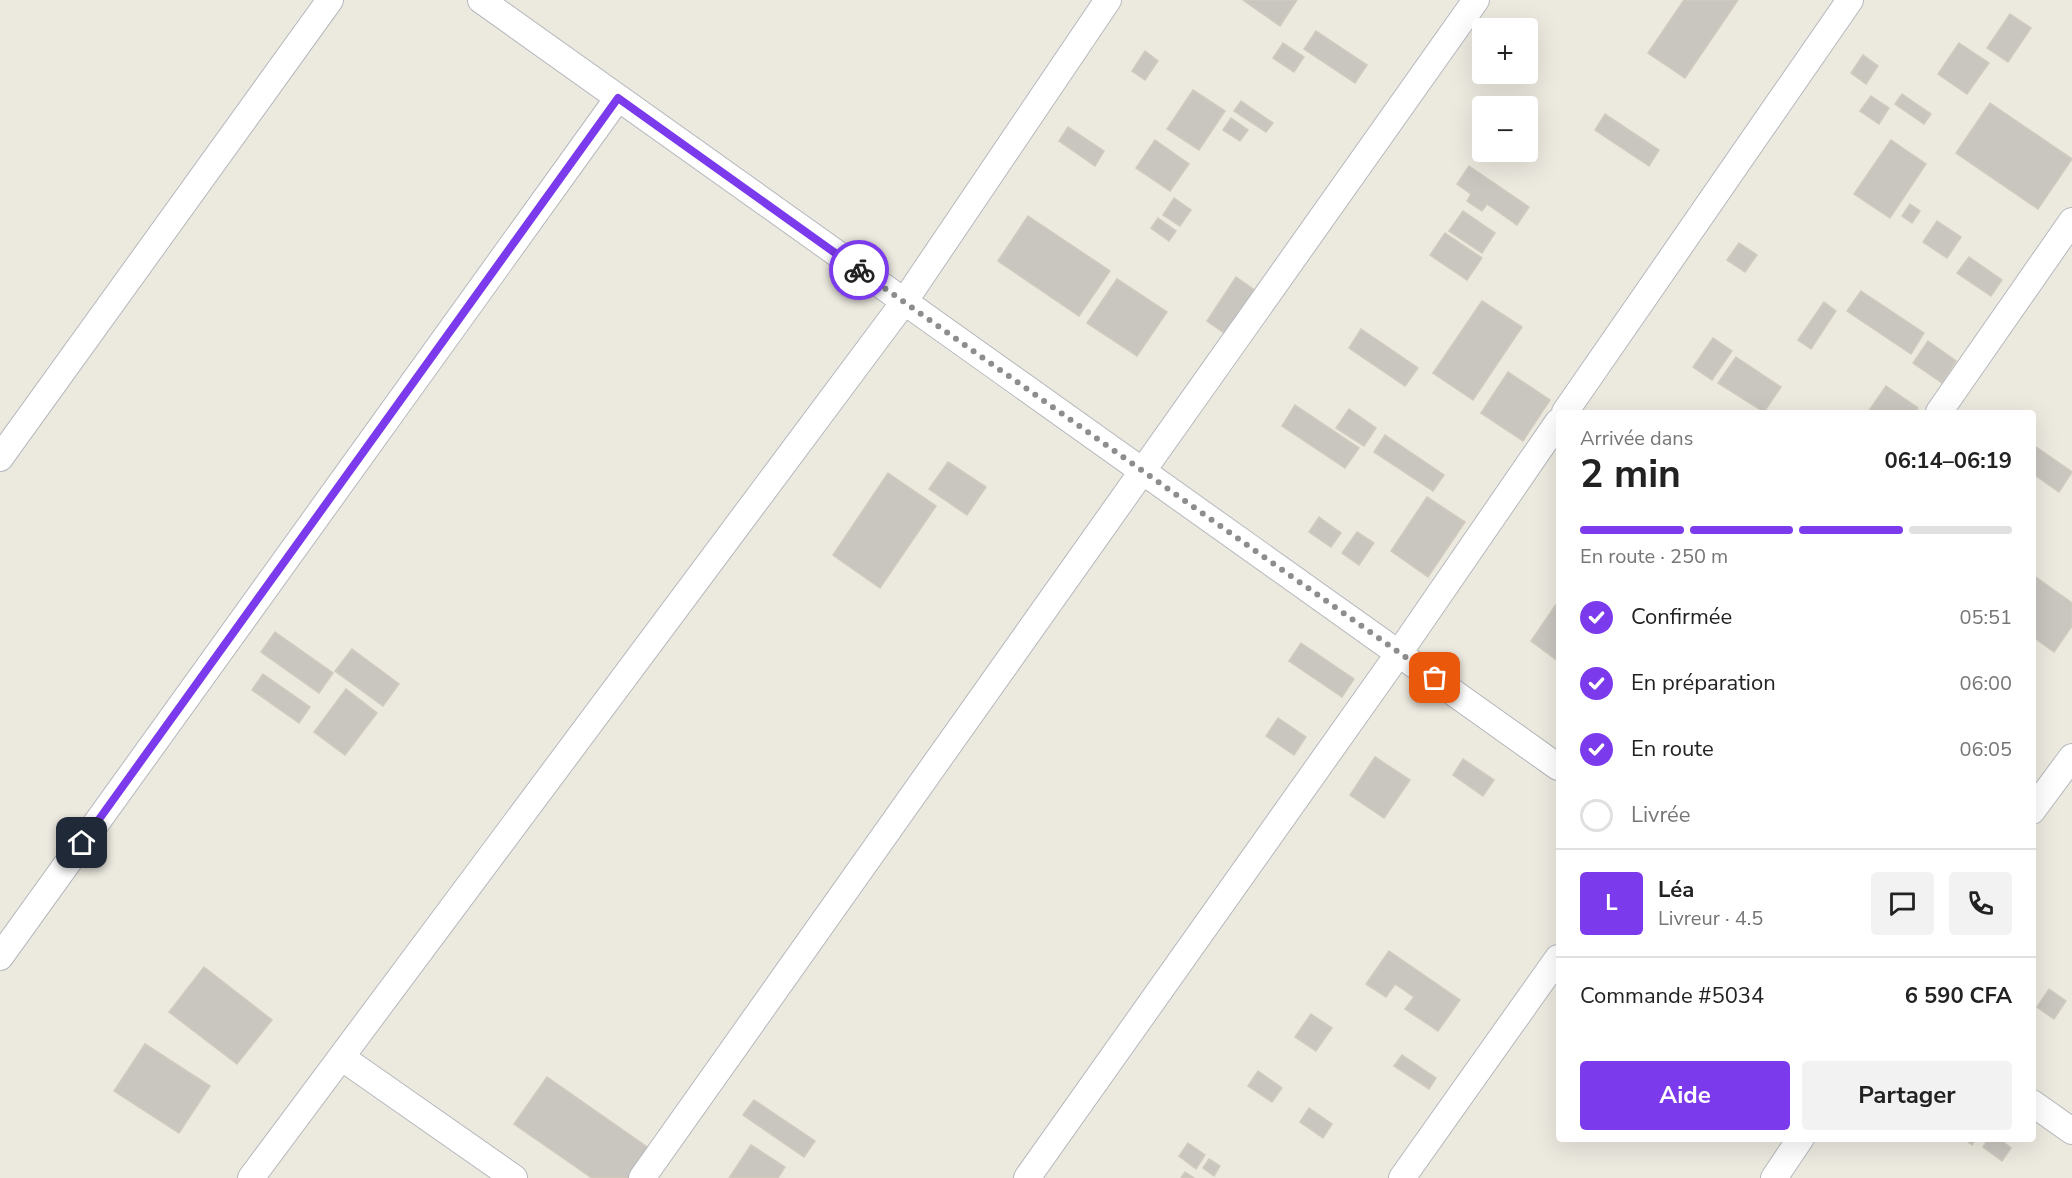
<!DOCTYPE html>
<html lang="fr">
<head>
<meta charset="utf-8">
<style>
	:root { --surface:#fff; --page:#f2f2f2; --text:#222; --muted:#767676; --line:#e0e0e0; --accent:#7c3aed }
	body { margin:0; font-family:"Nunito Sans",sans-serif; background:var(--page); color:var(--text); height:100vh; display:flex; flex-direction:column; font-size:22px; white-space:nowrap }
	* { box-sizing:border-box; margin:0 }
	p { font-size:20px; color:var(--muted) }
	.icon { flex:none; width:33px; height:33px; fill:none; stroke:currentColor; stroke-width:2; stroke-linecap:round; stroke-linejoin:round }
	.map { position:relative; flex:1; overflow:hidden }
	.sheet { position:absolute; left:1556px; top:410px; width:480px; height:732px; display:flex; flex-direction:column; background:var(--surface); border-radius:6px; box-shadow:0 6px 24px #0002 }
	.sheet>* { flex:none }
	.tools { position:absolute; left:1472px; top:18px; display:grid; gap:12px }
	.tools a { display:grid; place-items:center; width:66px; height:66px; border-radius:6px; background:var(--surface); box-shadow:0 6px 24px #0002; font-size:30px }
	.pin { position:absolute; display:grid; place-items:center; width:51px; height:51px; color:#fff; margin:-26px; border-radius:12px; box-shadow:0 3px 9px #0006 }
	.courier { position:absolute; display:grid; place-items:center; width:60px; height:60px; margin:-30px; border:4px solid #7c3aed; border-radius:50%; background:#fff; color:#222; box-shadow:0 2px 8px #0007 }
	.summary em { font-style:normal; font-weight:700 }
	.summary div { display:flex; flex-direction:column-reverse }
	.summary { display:flex; align-items:center; justify-content:space-between; height:102px; padding:0 24px }
	h1 { font-size:39px; font-weight:700; line-height:45px }
	.bar { display:grid; grid-template-columns:repeat(4,1fr); gap:9px 6px; align-content:center; height:72px; padding:0 24px }
	.bar i { height:8px; border-radius:4px; background:var(--line) }
	.bar .on { background:var(--accent) }
	.bar p { grid-column:span 4 }
	.line { display:flex; align-items:center; gap:15px; padding:0 24px; border-top:2px solid var(--line) }
	.line div { flex:1 }
	.round { display:grid; place-items:center; flex:none; width:63px; height:63px; border-radius:6px; background:var(--page) }
	ol { padding:0 24px; list-style:none }
	li { display:flex; align-items:center; gap:18px; height:66px }
	li p { margin-inline-start:auto }
	li .icon { padding:6px; border-radius:50%; background:var(--accent); color:#fff; stroke-width:4 }
	li:last-child { color:var(--muted) }
	li i { width:33px; height:33px; border:3px solid var(--line); border-radius:50% }
	.cta { display:flex; gap:12px; margin-top:auto; padding:12px 24px }
	.cta a { flex:1; height:69px; border-radius:6px; background:var(--accent); color:#fff; font-size:24px; font-weight:700; line-height:69px; text-align:center }
	.cta a+a { background:var(--page); color:var(--text) }
	.map>svg:first-child { display:block }
	.building { fill:#c9c5bf; stroke:#d1cabe; stroke-width:1.5 }
	.lines { fill:none; stroke-linecap:round; stroke-linejoin:round }
	.minor-casing { stroke:#b5b8bd; stroke-width:28 }
	.minor { stroke:#fff; stroke-width:26 }
	.done { stroke:#8c8e8d; stroke-width:6; stroke-dasharray:0 10.8 }
	.route { stroke:#7c3aed; stroke-width:8 }
</style>
</head>
<body>
<div class="map">
<svg width="2072" height="1178" viewBox="0 0 2072 1178">
	<rect width="100%" height="100%" fill="#ece9df"/>
	<path class="building" d="M 1243,0 L 1297,0 L 1280,26 Z
		M 1684,0 L 1738,0 L 1685,78 L 1648,53 Z
		M 2010,14 L 2031,28 L 2008,62 L 1987,48 Z
		M 1316,31 L 1367,65 L 1355,83 L 1304,49 Z
		M 1283,43 L 1304,57 L 1294,72 L 1273,58 Z
		M 1959,43 L 1989,63 L 1967,94 L 1938,74 Z
		M 1145,51 L 1158,61 L 1145,80 L 1132,71 Z
		M 1863,55 L 1878,66 L 1866,84 L 1851,73 Z
		M 1193,90 L 1225,111 L 1199,150 L 1167,129 Z
		M 1902,94 L 1931,114 L 1924,124 L 1895,104 Z
		M 1871,96 L 1889,108 L 1879,124 L 1860,111 Z
		M 1241,101 L 1273,123 L 1266,132 L 1234,111 Z
		M 1990,103 L 2072,159 L 2038,209 L 1956,153 Z
		M 1605,114 L 1659,150 L 1649,166 L 1595,130 Z
		M 1231,118 L 1248,130 L 1240,141 L 1223,130 Z
		M 1068,127 L 1104,151 L 1095,166 L 1059,141 Z
		M 1155,140 L 1189,164 L 1170,191 L 1136,168 Z
		M 1891,140 L 1926,164 L 1890,218 L 1854,194 Z
		M 1469,166 L 1529,207 L 1517,225 L 1487,204 L 1482,211 L 1467,201 L 1471,194 L 1457,184 Z
		M 1174,198 L 1191,210 L 1180,226 L 1163,215 Z
		M 1910,204 L 1920,211 L 1912,223 L 1902,216 Z
		M 1463,211 L 1495,233 L 1482,253 L 1449,231 Z
		M 1028,216 L 1110,271 L 1079,316 L 998,261 Z
		M 1158,218 L 1176,231 L 1169,241 L 1151,228 Z
		M 1937,221 L 1961,237 L 1947,258 L 1923,242 Z
		M 1445,233 L 1482,258 L 1467,280 L 1430,255 Z
		M 1739,243 L 1757,255 L 1745,272 L 1727,260 Z
		M 1969,257 L 2002,280 L 1991,296 L 1957,273 Z
		M 1236,277 L 1256,291 L 1227,335 L 1207,321 Z
		M 1117,279 L 1167,312 L 1137,356 L 1087,323 Z
		M 1861,291 L 1924,333 L 1911,354 L 1847,311 Z
		M 1482,301 L 1522,327 L 1473,400 L 1433,373 Z
		M 1824,302 L 1836,311 L 1811,349 L 1798,340 Z
		M 1361,329 L 1418,368 L 1405,386 L 1349,348 Z
		M 1713,338 L 1732,351 L 1712,380 L 1693,367 Z
		M 1928,341 L 1956,361 L 1942,383 L 1913,363 Z
		M 1736,357 L 1781,387 L 1764,412 L 1718,383 Z
		M 1508,372 L 1550,400 L 1523,441 L 1481,413 Z
		M 1886,386 L 1918,408 L 1915,412 L 1868,412 Z
		M 1295,405 L 1359,448 L 1345,468 L 1282,426 Z
		M 1349,409 L 1376,428 L 1364,446 L 1336,428 Z
		M 1385,435 L 1444,475 L 1433,491 L 1374,452 Z
		M 2032,444 L 2072,472 L 2059,492 L 2032,473 Z
		M 948,462 L 986,487 L 967,515 L 929,489 Z
		M 888,473 L 936,506 L 880,588 L 833,555 Z
		M 1427,497 L 1465,522 L 1428,577 L 1391,551 Z
		M 1319,517 L 1341,533 L 1331,547 L 1309,532 Z
		M 1357,532 L 1374,543 L 1359,565 L 1342,553 Z
		M 2033,575 L 2072,603 L 2072,626 L 2054,652 L 2032,636 Z
		M 1557,603 L 1558,604 L 1558,661 L 1531,641 Z
		M 275,632 L 333,673 L 319,693 L 261,652 Z
		M 1301,643 L 1354,679 L 1342,697 L 1289,661 Z
		M 352,649 L 399,684 L 383,706 L 335,671 Z
		M 263,674 L 310,707 L 299,723 L 252,690 Z
		M 346,689 L 377,713 L 345,755 L 314,732 Z
		M 1278,718 L 1306,737 L 1294,755 L 1266,736 Z
		M 1375,757 L 1410,780 L 1384,818 L 1350,795 Z
		M 1463,759 L 1494,780 L 1483,796 L 1453,775 Z
		M 1389,951 L 1460,1000 L 1438,1031 L 1405,1009 L 1414,997 L 1395,984 L 1386,997 L 1366,984 Z
		M 204,967 L 272,1020 L 237,1064 L 169,1012 Z
		M 2049,989 L 2066,1001 L 2054,1019 L 2037,1007 Z
		M 1311,1014 L 1332,1028 L 1316,1051 L 1295,1037 Z
		M 145,1044 L 210,1086 L 179,1133 L 114,1091 Z
		M 1402,1055 L 1436,1078 L 1429,1089 L 1394,1066 Z
		M 1258,1071 L 1282,1088 L 1272,1102 L 1248,1086 Z
		M 547,1077 L 650,1149 L 629,1178 L 592,1178 L 514,1124 Z
		M 754,1100 L 815,1141 L 804,1157 L 743,1115 Z
		M 1309,1108 L 1332,1124 L 1323,1138 L 1300,1122 Z
		M 1963,1138 L 1976,1138 L 1972,1145 Z
		M 1989,1138 L 1998,1138 L 2011,1148 L 2002,1161 L 1983,1147 Z
		M 1188,1143 L 1205,1155 L 1196,1169 L 1179,1156 Z
		M 751,1145 L 785,1167 L 778,1178 L 729,1178 Z
		M 1209,1159 L 1220,1166 L 1214,1176 L 1203,1168 Z
		M 1185,1172 L 1194,1178 L 1181,1178 Z"/>
	<g class="lines">
		<g class="minor-casing">
			<path id="minor" d="M 481,0 L 1558,767
				M 1565,412 L 1850,0
				M 1939,412 L 2072,221
				M 0,458 L 330,0
				M 2032,811 L 2072,757
				M 0,957 L 618,98
				M 341,1057 L 514,1178
				M 2032,1103 L 2072,1131
				M 251,1178 L 904,302 L 1108,0
				M 642,1178 L 1476,0
				M 1027,1178 L 1399,653 L 1558,422
				M 1402,1178 L 1558,958
				M 1774,1178 L 1801,1138"/>
		</g>
		<use href="#minor" class="minor"/>
	</g>
	<g class="lines">
		<path class="done" d="M 859,270 L 1435,678"/>
		<path class="route" d="M 82,843 L 618,98 L 859,270"/>
	</g>
</svg>
<div class="tools">
<a>+</a>
<a>−</a>
</div>
<div class="pin" style="left:1435px;top:678px;background:#ea580c"><svg class="icon" aria-label="bag" viewBox="0 0 24 24"><path d="M5 8h14l-1 12H6zM9 8a3 3 0 0 1 6 0"/></svg></div>
<div class="pin" style="left:82px;top:843px;background:#1f2937"><svg class="icon" aria-label="home" viewBox="0 0 24 24"><path d="M3 11l9-7 9 7M6 9v11h12V9"/></svg></div>
<div class="courier" style="left:859px;top:270px"><svg class="icon" aria-label="bike" viewBox="0 0 24 24"><circle cx="6" cy="16" r="4"/><circle cx="18" cy="16" r="4"/><path d="M6 16l4-8h5l3 8M10 8l3 8H6M13 5h3"/></svg></div>
<section class="sheet">
<div class="summary"><div><h1>2 min</h1><p>Arrivée dans</p></div><em>06:14–06:19</em></div>
<div class="bar"><i class="on"></i><i class="on"></i><i class="on"></i><i></i><p>En route · 250 m</p></div>
<ol>
<li><svg class="icon" aria-label="check" viewBox="0 0 24 24"><path d="M5 12l5 5 9-10"/></svg>Confirmée<p>05:51</p></li>
<li><svg class="icon" aria-label="check" viewBox="0 0 24 24"><path d="M5 12l5 5 9-10"/></svg>En préparation<p>06:00</p></li>
<li><svg class="icon" aria-label="check" viewBox="0 0 24 24"><path d="M5 12l5 5 9-10"/></svg>En route<p>06:05</p></li>
<li><i></i>Livrée</li>
</ol>
<div class="line" style="height:108px"><b class="round" style="background:var(--accent);color:#fff">L</b><div><b>Léa</b><p>Livreur · 4.5</p></div><a class="round"><svg class="icon" aria-label="chat" viewBox="0 0 24 24"><path d="M4 5h16v11H9l-5 4z"/></svg></a><a class="round"><svg class="icon" aria-label="phone" viewBox="0 0 24 24"><path d="M5 4h4l2 5-3 2q2 4 5 5l2-3 5 2v4C11 20 4 13 5 4z"/></svg></a></div>
<div class="line" style="height:78px"><div>Commande #5034</div><b>6 590 CFA</b></div>
<div class="cta"><a>Aide</a><a>Partager</a></div>
</section>
</div>
</body>
</html>
